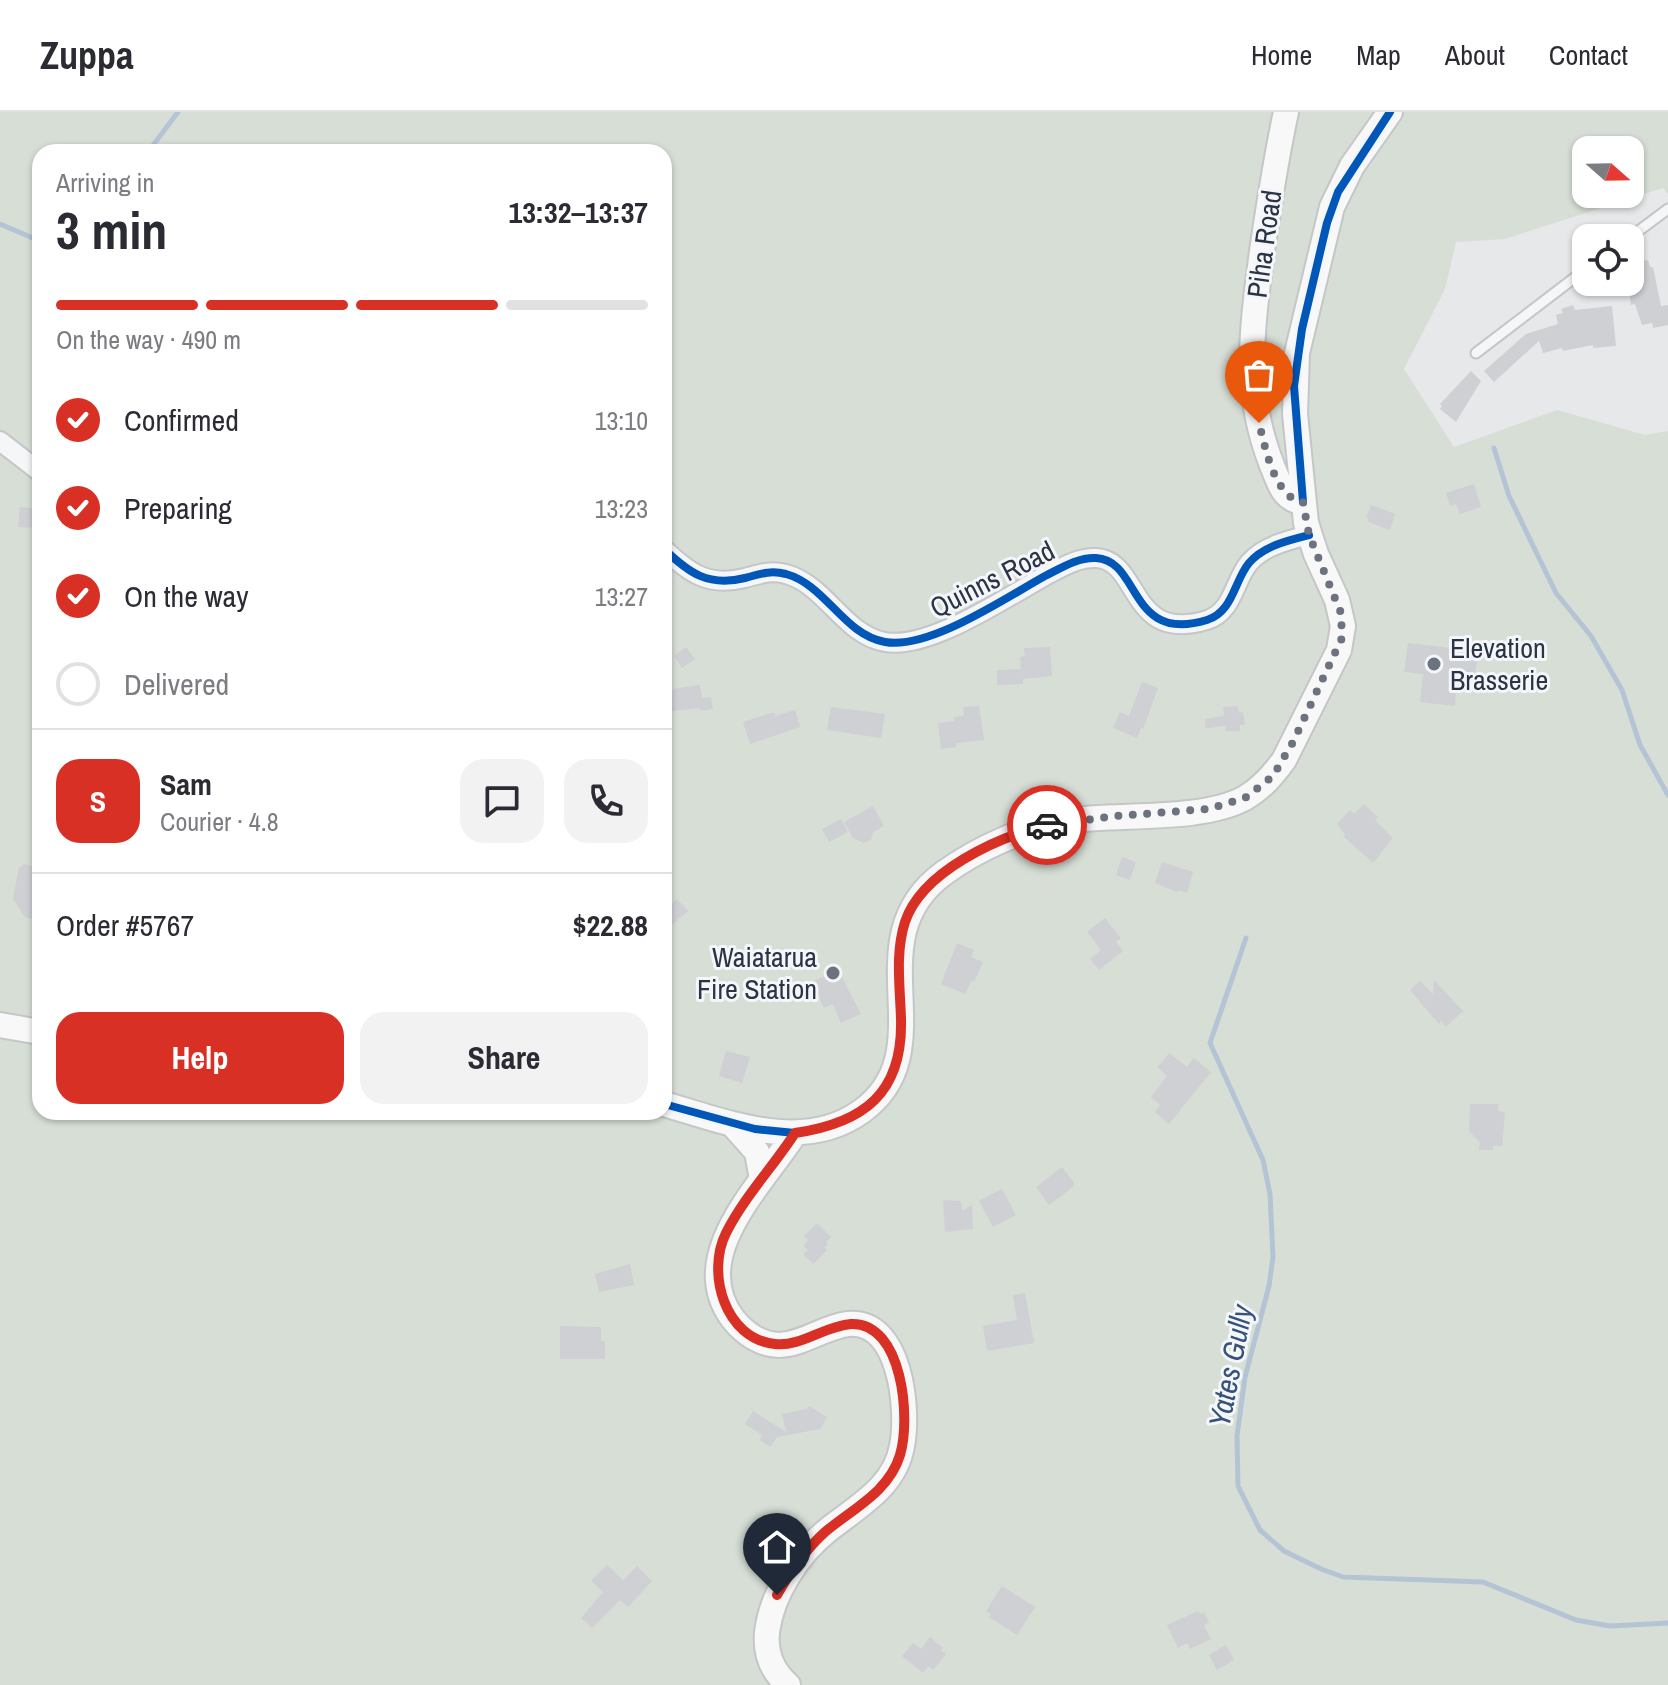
<!DOCTYPE html>
<html lang="en">
<head>
<meta charset="utf-8">
<style>
	:root { --surface:#fff; --page:#f2f2f3; --text:#2b2b33; --muted:#7c7c81; --line:#e1e1e2; --accent:#d93025 }
	body { margin:0; font-family:"Archivo Narrow",sans-serif; background:var(--page); color:var(--text); height:100vh; display:flex; flex-direction:column; font-size:30px; white-space:nowrap }
	* { box-sizing:border-box; margin:0 }
	p { font-size:26px; color:var(--muted) }
	.icon { flex:none; width:44px; height:44px; fill:none; stroke:currentColor; stroke-width:2; stroke-linecap:round; stroke-linejoin:round }
	.map { position:relative; flex:1; overflow:hidden }
	.sheet { position:absolute; left:32px; top:32px; width:640px; height:976px; display:flex; flex-direction:column; background:var(--surface); border-radius:24px; box-shadow:0 2px 6px #0004 }
	.sheet>* { flex:none }
	.needle { width:52px; rotate:110deg }
	.buttons { position:absolute; left:1572px; top:24px; display:grid; gap:16px }
	.buttons a { display:grid; place-items:center; width:72px; height:72px; border-radius:16px; background:var(--surface); box-shadow:0 2px 6px #0004; font-size:40px }
	.pin { position:absolute; display:grid; place-items:center; width:68px; height:68px; color:#fff; margin:-82px -34px; border-radius:50% 50% 50% 0; rotate:-45deg; box-shadow:0 0 8px #0007 }
	.pin .icon { rotate:45deg }
	.courier { position:absolute; display:grid; place-items:center; width:80px; height:80px; margin:-40px; border:6px solid #d93025; border-radius:50%; background:#fff; color:#222; box-shadow:0 2px 10px #0007 }
	.headline em { font-style:normal; font-weight:800 }
	.headline div { display:flex; flex-direction:column-reverse }
	.headline { display:flex; align-items:center; justify-content:space-between; height:136px; padding:0 24px }
	h1 { font-size:52px; font-weight:800; line-height:60px }
	.bar { display:grid; grid-template-columns:repeat(4,1fr); gap:12px 8px; align-content:center; height:96px; padding:0 24px }
	.bar i { height:10px; border-radius:6px; background:var(--line) }
	.bar .on { background:var(--accent) }
	.bar p { grid-column:span 4 }
	.line { display:flex; align-items:center; gap:20px; padding:0 24px; border-top:2px solid var(--line) }
	.line div { flex:1 }
	.round { display:grid; place-items:center; flex:none; width:84px; height:84px; border-radius:24px; background:var(--page) }
	ol { padding:0 24px; list-style:none }
	li { display:flex; align-items:center; gap:24px; height:88px }
	li p { margin-inline-start:auto }
	li .icon { padding:8px; border-radius:50%; background:var(--accent); color:#fff; stroke-width:4 }
	li:last-child { color:var(--muted) }
	li i { width:44px; height:44px; border:4px solid var(--line); border-radius:50% }
	.action { display:flex; gap:16px; margin-top:auto; padding:16px 24px }
	.action a { flex:1; height:92px; border-radius:24px; background:var(--accent); color:#fff; font-size:32px; font-weight:800; line-height:92px; text-align:center }
	.action a+a { background:var(--page); color:var(--text) }
	header { display:flex; align-items:center; gap:48px; box-sizing:border-box; height:112px; padding:0 40px; background:var(--surface); border-bottom:2px solid var(--line) }
	header strong { font-size:38px }
	nav { display:flex; gap:44px; margin-inline-start:auto; font-size:28px }
	.map>svg:first-child { display:block }
	.green { fill:#d6ded6; fill-rule:evenodd }
	.lines { fill:none; stroke-linecap:round; stroke-linejoin:round }
	.stream { stroke:#b4c4d5; stroke-width:5 }
	.building { fill:#ced0d3 }
	.lane-casing { stroke:#c4c6c8; stroke-width:13 }
	.street-casing { stroke:#c4c6c8; stroke-width:22 }
	.secondary-casing { stroke:#c4c6c8; stroke-width:28 }
	.lane { stroke:#f5f6f7; stroke-width:9 }
	.street { stroke:#f5f6f7; stroke-width:18 }
	.secondary { stroke:#f8f8f8; stroke-width:24 }
	.cycleway-casing { stroke:#f4f6f9; stroke-width:13 }
	.cycleway { stroke:#0057b8; stroke-width:8 }
	.done { stroke:#6c737f; stroke-width:8; stroke-dasharray:0 14.4 }
	.route { stroke:#d93025; stroke-width:10 }
	.poi-dot { fill:#6c737f; stroke:#f4f6f9; stroke-width:3 }
	.labels { text-anchor:middle; dominant-baseline:central; stroke-width:6; stroke-linejoin:round; paint-order:stroke }
	.street-label { font-size:28px; fill:#2b3445; stroke:#f4f6f9 }
	.poi-label { font-size:28px; fill:#2b3445; stroke:#f4f6f9; text-anchor:start }
	.water-label { font-size:30px; font-style:italic; fill:#34527a; stroke:#f4f6f9 }
</style>
</head>
<body>
<header>
<strong>Zuppa</strong>
<nav><a>Home</a><a>Map</a><a>About</a><a>Contact</a></nav>
</header>
<div class="map">
<svg width="1668" height="1573" viewBox="0 0 1668 1573">
	<rect width="100%" height="100%" fill="#e6e8ea"/>
	<path class="green" d="M 0,0 L 1668,0 L 1668,82 L 1663,76 L 1505,127 L 1456,130 L 1445,177 L 1404,257 L 1454,335 L 1557,298 L 1645,323 L 1668,319 L 1668,1573 L 0,1573 ZM 1586,38 L 1630,38 L 1630,82 L 1586,82 ZM 40,40 L 664,40 L 664,1000 L 40,1000 Z"/>
	<g class="lines">
		<path class="stream" d="M 148,40 L 178,0
			M 0,112 L 40,129
			M 1494,336 L 1509,384 L 1556,481 L 1591,524 L 1622,578 L 1640,633 L 1668,683
			M 1246,826 L 1210,931 L 1263,1048 L 1270,1082 L 1273,1145 L 1269,1174 L 1245,1265 L 1237,1324 L 1238,1374 L 1260,1418 L 1284,1439 L 1321,1457 L 1343,1465 L 1483,1470 L 1576,1508 L 1610,1514 L 1668,1511"/>
	</g>
	<path class="building" d="M 1648,148 L 1650,155 L 1653,155 L 1661,194 L 1668,193 L 1668,213 L 1653,216 L 1652,211 L 1642,213 L 1635,192 L 1631,193 L 1630,186 L 1630,152 Z
		M 1573,193 L 1575,198 L 1612,194 L 1616,234 L 1593,236 L 1593,233 L 1563,239 L 1562,236 L 1543,241 L 1539,229 L 1494,270 L 1484,259 L 1526,222 L 1558,212 L 1556,203 L 1563,201 L 1561,197 Z
		M 1471,259 L 1481,269 L 1456,310 L 1440,297 L 1442,294 L 1440,292 Z
		M 1474,372 L 1481,395 L 1460,402 L 1456,392 L 1450,394 L 1446,381 Z
		M 1371,393 L 1395,402 L 1390,418 L 1368,410 L 1369,407 L 1366,406 Z
		M 20,395 L 40,397 L 40,416 L 18,415 Z
		M 1408,531 L 1478,539 L 1475,564 L 1464,563 L 1462,581 L 1456,580 L 1455,594 L 1420,590 L 1423,562 L 1404,560 Z
		M 686,535 L 695,547 L 682,556 L 674,544 Z
		M 1050,535 L 1052,564 L 1023,567 L 1023,572 L 997,573 L 997,558 L 1021,557 L 1020,545 L 1025,544 L 1024,536 Z
		M 1142,570 L 1158,576 L 1143,617 L 1141,616 L 1137,626 L 1113,616 L 1120,600 L 1129,604 Z
		M 700,573 L 702,586 L 711,585 L 713,597 L 700,599 L 700,596 L 664,600 L 664,578 Z
		M 979,594 L 984,628 L 956,631 L 956,635 L 941,637 L 938,611 L 954,609 L 954,605 L 964,604 L 963,595 Z
		M 1238,594 L 1239,601 L 1243,600 L 1245,613 L 1240,613 L 1240,619 L 1226,619 L 1225,614 L 1206,616 L 1205,607 L 1224,604 L 1223,595 Z
		M 831,595 L 885,602 L 881,626 L 827,618 Z
		M 795,598 L 800,615 L 750,632 L 743,610 L 771,601 L 775,601 L 775,604 Z
		M 1364,692 L 1378,705 L 1375,708 L 1393,726 L 1373,751 L 1343,724 L 1345,722 L 1337,712 L 1350,698 L 1354,702 Z
		M 873,694 L 884,714 L 873,720 L 871,728 L 863,731 L 853,726 L 844,710 Z
		M 841,707 L 848,720 L 829,730 L 822,717 Z
		M 1122,745 L 1136,750 L 1130,768 L 1116,763 Z
		M 1162,750 L 1193,760 L 1187,781 L 1178,778 L 1177,780 L 1155,771 Z
		M 23,752 L 37,755 L 33,774 L 40,784 L 40,809 L 25,805 L 13,787 L 19,755 L 22,755 Z
		M 677,787 L 688,799 L 664,820 L 664,798 Z
		M 1105,806 L 1121,826 L 1116,830 L 1123,839 L 1099,858 L 1090,847 L 1101,838 L 1087,820 Z
		M 957,831 L 974,838 L 971,845 L 983,850 L 974,870 L 971,869 L 965,882 L 941,872 Z
		M 838,858 L 861,902 L 841,911 L 833,892 L 824,896 L 812,870 Z
		M 1434,868 L 1463,899 L 1446,915 L 1441,909 L 1439,912 L 1410,878 L 1420,869 L 1433,882 Z
		M 726,939 L 750,945 L 742,971 L 719,964 Z
		M 1169,941 L 1187,955 L 1194,946 L 1211,960 L 1169,1012 L 1155,1000 L 1160,993 L 1151,985 L 1167,964 L 1158,955 Z
		M 1470,992 L 1498,992 L 1498,999 L 1505,1000 L 1502,1034 L 1493,1034 L 1493,1038 L 1479,1038 L 1480,1030 L 1469,1019 Z
		M 1062,1055 L 1074,1071 L 1073,1075 L 1049,1093 L 1036,1075 Z
		M 1002,1077 L 1016,1103 L 993,1115 L 979,1089 Z
		M 943,1088 L 961,1089 L 962,1099 L 972,1093 L 973,1117 L 945,1120 Z
		M 817,1111 L 831,1125 L 826,1130 L 828,1132 L 825,1136 L 827,1138 L 813,1152 L 803,1142 L 808,1138 L 804,1134 L 808,1128 L 804,1124 Z
		M 630,1152 L 634,1173 L 599,1180 L 595,1162 Z
		M 1025,1181 L 1034,1231 L 987,1239 L 983,1214 L 1017,1208 L 1013,1183 Z
		M 560,1214 L 601,1215 L 601,1229 L 605,1229 L 605,1247 L 560,1247 Z
		M 809,1294 L 827,1305 L 820,1317 L 777,1325 L 770,1335 L 760,1328 L 762,1323 L 745,1312 L 753,1299 L 786,1320 L 782,1302 L 807,1297 Z
		M 607,1453 L 623,1468 L 637,1454 L 652,1469 L 628,1495 L 620,1488 L 592,1516 L 581,1506 L 603,1480 L 591,1469 Z
		M 1002,1474 L 1035,1495 L 1017,1523 L 989,1505 L 991,1502 L 986,1499 Z
		M 1198,1499 L 1200,1502 L 1204,1500 L 1209,1511 L 1204,1513 L 1211,1527 L 1190,1537 L 1187,1531 L 1178,1536 L 1167,1513 Z
		M 930,1525 L 943,1536 L 941,1538 L 946,1542 L 933,1558 L 929,1554 L 923,1561 L 902,1544 L 913,1531 L 921,1537 Z
		M 1226,1533 L 1234,1548 L 1217,1558 L 1209,1543 Z"/>
	<g class="lines">
		<g class="lane-casing">
			<path id="lane" d="M 1629,126 L 1668,97
				M 1476,241 L 1586,157"/>
		</g>
		<g class="street-casing">
			<path id="street" d="M 0,329 L 40,360
				M 664,437 C 689,461 708,475 745,466 C 760,462 770,458 786,462 C 826,473 844,523 885,530 C 929,538 1005,486 1045,464 C 1061,456 1078,445 1096,446 C 1141,448 1128,532 1207,508 C 1233,500 1234,469 1249,451 C 1263,434 1289,428 1309,423"/>
		</g>
		<g class="secondary-casing">
			<path id="secondary" d="M 1286,0 C 1276,46 1269,92 1262,139 C 1252,218 1242,279 1273,356 C 1280,372 1283,388 1303,390
				M 0,913 L 40,920
				M 664,992 C 727,1010 803,1042 862,999 C 947,937 852,828 944,761 C 979,736 1023,716 1066,709 C 1118,701 1201,710 1245,686 C 1262,676 1273,663 1284,648 L 1339,538 L 1343,514 L 1337,488 L 1316,442 L 1306,411 L 1295,302 L 1297,241 L 1332,95 L 1352,54 L 1390,0
				M 732,1012 L 757,1040 L 762,1067
				M 788,1573 C 772,1559 765,1541 767,1520 C 772,1481 798,1442 828,1418 C 858,1394 895,1375 902,1334 C 909,1298 901,1207 848,1212 C 824,1215 804,1232 779,1233 C 761,1233 744,1221 733,1207 C 685,1144 763,1072 795,1021"/>
		</g>
		<use href="#lane" class="lane"/>
		<use href="#street" class="street"/>
		<use href="#secondary" class="secondary"/>
		<g class="cycleway-casing">
			<path id="cycleway" d="M 1303,390 L 1294,274 L 1302,217 L 1327,111 L 1338,80 L 1390,0
				M 664,437 C 689,461 708,475 745,466 C 760,462 770,458 786,462 C 826,473 844,523 885,530 C 929,538 1005,486 1045,464 C 1061,456 1078,445 1096,446 C 1141,448 1128,532 1207,508 C 1233,500 1234,469 1249,451 C 1263,434 1289,428 1309,423
				M 664,992 L 755,1017 L 795,1021"/>
		</g>
		<use href="#cycleway" class="cycleway"/>
	</g>
	<g class="lines">
		<path class="done" d="M 1047,713 L 1116,704 L 1208,697 L 1245,686 L 1273,664 L 1293,630 L 1342,526 L 1341,501 L 1309,423 L 1303,390 C 1275,387 1265,335 1259,311"/>
		<path class="route" d="M 777,1483 C 790,1460 805,1438 825,1420 C 852,1397 889,1380 900,1343 C 911,1307 903,1210 851,1212 C 824,1214 801,1235 775,1232 C 725,1227 706,1161 726,1121 C 744,1085 773,1055 795,1021 C 864,1011 903,981 901,907 C 900,874 895,841 905,810 C 922,759 998,725 1047,713"/>
	</g>
	<g class="poi-dot">
		<circle cx="1434" cy="552" r="8"/>
		<circle cx="833" cy="861" r="8"/>
	</g>
	<g class="labels">
		<g class="street-label">
			<text transform="translate(1264 132) rotate(-82)">Piha Road</text>
			<text transform="translate(992 467) rotate(-27)">Quinns Road</text>
		</g>
		<g class="poi-label">
			<text x="1450" y="536">Elevation<tspan x="1450" dy="32">Brasserie</tspan></text>
			<text x="817" y="845" text-anchor="end">Waiatarua<tspan x="817" dy="32">Fire Station</tspan></text>
		</g>
		<g class="water-label">
			<text transform="translate(1230 1254) rotate(-79)">Yates Gully</text>
		</g>
	</g>
</svg>
<div class="buttons">
<a><svg class="needle" viewBox="-14 -14 28 28"><path d="M0-13l5 13h-10z" fill="#e53935"/><path d="M0 13l5-13h-10z" fill="#7c7c81"/></svg></a>
<a><svg class="icon" aria-label="locate" viewBox="0 0 24 24"><circle cx="12" cy="12" r="6"/><path d="M12 2v4M12 18v4M2 12h4M18 12h4"/></svg></a>
</div>
<div class="pin" style="left:1259px;top:311px;background:#ea580c"><svg class="icon" aria-label="bag" viewBox="0 0 24 24"><path d="M5 8h14l-1 12H6zM9 8a3 3 0 0 1 6 0"/></svg></div>
<div class="pin" style="left:777px;top:1483px;background:#1f2937"><svg class="icon" aria-label="home" viewBox="0 0 24 24"><path d="M3 11l9-7 9 7M6 9v11h12V9"/></svg></div>
<div class="courier" style="left:1047px;top:713px"><svg class="icon" aria-label="car" viewBox="0 0 24 24"><path d="M5 17H2v-5l4-1 3-4h7l3 4 3 1v5h-3M9 17h6M6 11h13"/><circle cx="7" cy="17" r="2"/><circle cx="17" cy="17" r="2"/></svg></div>
<section class="sheet">
<div class="headline"><div><h1>3 min</h1><p>Arriving in</p></div><em>13:32–13:37</em></div>
<div class="bar"><i class="on"></i><i class="on"></i><i class="on"></i><i></i><p>On the way · 490 m</p></div>
<ol>
<li><svg class="icon" aria-label="check" viewBox="0 0 24 24"><path d="M5 12l5 5 9-10"/></svg>Confirmed<p>13:10</p></li>
<li><svg class="icon" aria-label="check" viewBox="0 0 24 24"><path d="M5 12l5 5 9-10"/></svg>Preparing<p>13:23</p></li>
<li><svg class="icon" aria-label="check" viewBox="0 0 24 24"><path d="M5 12l5 5 9-10"/></svg>On the way<p>13:27</p></li>
<li><i></i>Delivered</li>
</ol>
<div class="line" style="height:144px"><b class="round" style="background:var(--accent);color:#fff">S</b><div><b>Sam</b><p>Courier · 4.8</p></div><a class="round"><svg class="icon" aria-label="chat" viewBox="0 0 24 24"><path d="M4 5h16v11H9l-5 4z"/></svg></a><a class="round"><svg class="icon" aria-label="phone" viewBox="0 0 24 24"><path d="M5 4h4l2 5-3 2q2 4 5 5l2-3 5 2v4C11 20 4 13 5 4z"/></svg></a></div>
<div class="line" style="height:104px"><div>Order #5767</div><b>$22.88</b></div>
<div class="action"><a>Help</a><a>Share</a></div>
</section>
</div>
</body>
</html>
